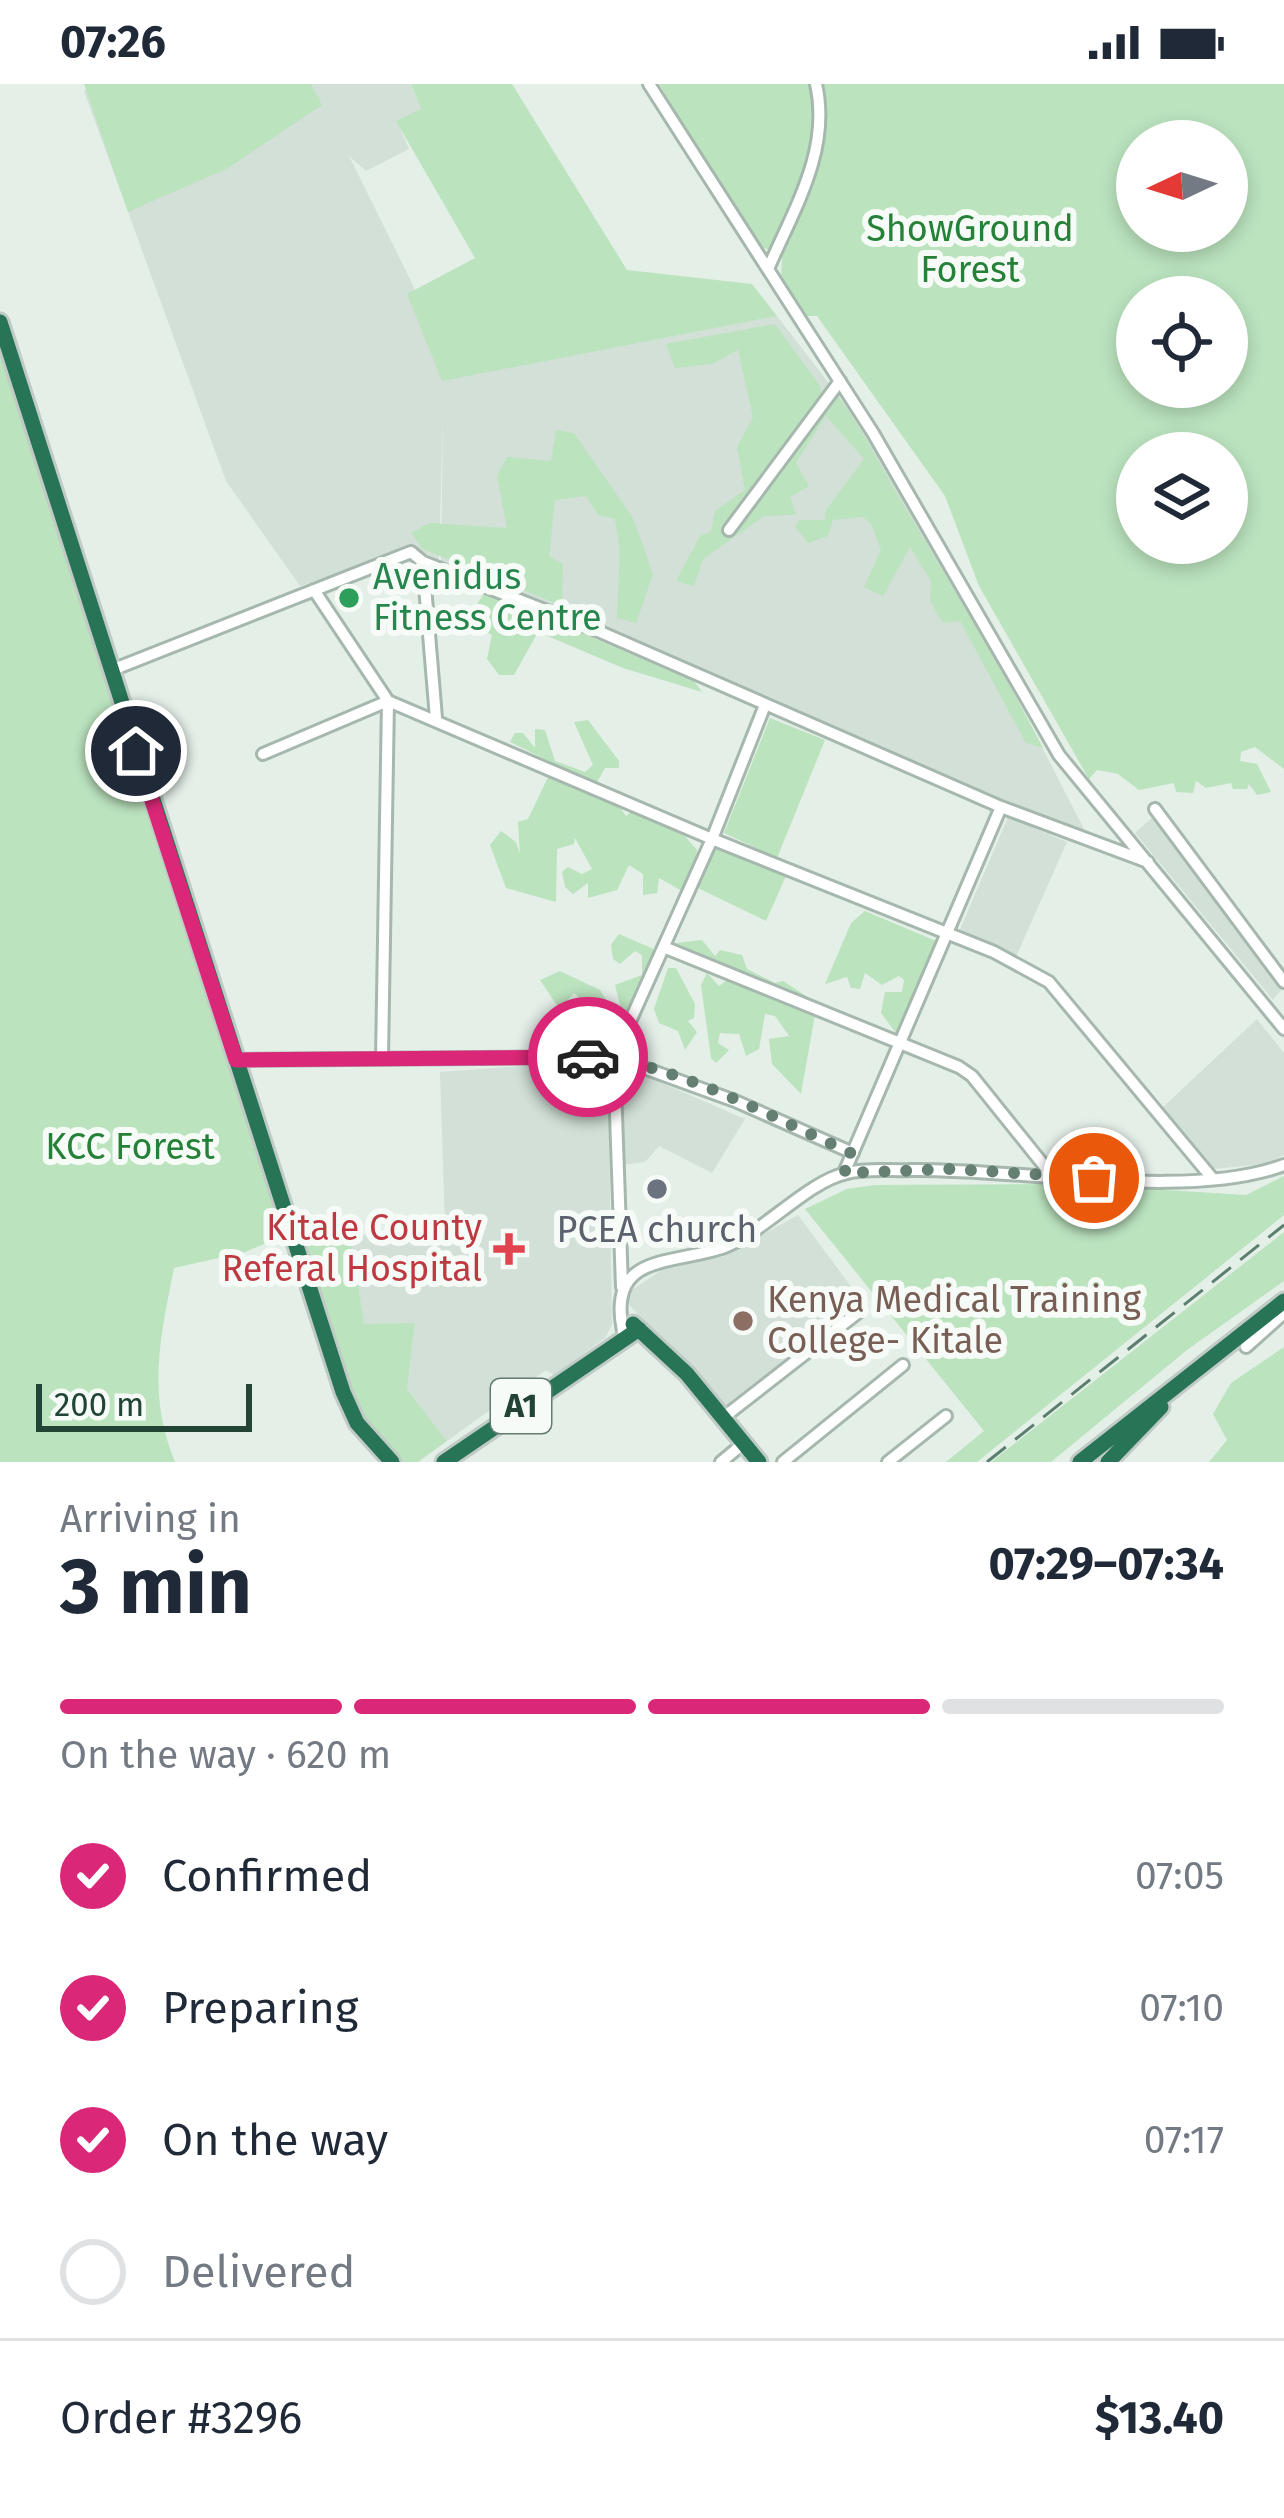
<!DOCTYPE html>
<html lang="en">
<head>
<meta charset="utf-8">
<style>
	:root { --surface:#fff; --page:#f6f6f7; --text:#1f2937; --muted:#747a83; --line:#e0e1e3; --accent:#db2777 }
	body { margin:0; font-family:"Fira Sans",sans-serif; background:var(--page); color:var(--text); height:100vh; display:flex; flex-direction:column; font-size:45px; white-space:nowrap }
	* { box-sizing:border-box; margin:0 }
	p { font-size:39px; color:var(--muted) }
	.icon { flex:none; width:66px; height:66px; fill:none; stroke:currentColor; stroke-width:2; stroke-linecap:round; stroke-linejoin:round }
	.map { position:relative; height:1378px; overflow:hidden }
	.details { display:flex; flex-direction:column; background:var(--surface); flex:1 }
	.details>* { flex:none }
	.needle { width:78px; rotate:266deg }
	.buttons { position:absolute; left:1116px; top:36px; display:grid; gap:24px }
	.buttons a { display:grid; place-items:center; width:132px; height:132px; border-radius:50%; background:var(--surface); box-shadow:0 6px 18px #0003; font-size:60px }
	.scale { position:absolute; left:36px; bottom:30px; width:216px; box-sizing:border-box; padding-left:12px; border:6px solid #214434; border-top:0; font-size:33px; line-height:42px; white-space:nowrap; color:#214434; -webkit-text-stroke:9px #f6fbf7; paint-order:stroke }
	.pin { position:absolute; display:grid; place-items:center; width:102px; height:102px; color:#fff; margin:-51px; border:6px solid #fff; border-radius:50%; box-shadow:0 3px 12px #0007 }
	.courier { position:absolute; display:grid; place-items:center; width:120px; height:120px; margin:-60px; border:9px solid #db2777; border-radius:50%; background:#fff; color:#222; box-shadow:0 3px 15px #0007 }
	.head em { font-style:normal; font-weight:700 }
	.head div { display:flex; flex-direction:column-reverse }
	.head { display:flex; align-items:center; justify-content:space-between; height:204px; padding:0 60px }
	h1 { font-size:78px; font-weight:700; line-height:90px }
	.bar { display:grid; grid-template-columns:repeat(4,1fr); gap:18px 12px; align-content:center; height:144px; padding:0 60px }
	.bar i { height:15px; border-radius:9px; background:var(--line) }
	.bar .on { background:var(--accent) }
	.bar p { grid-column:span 4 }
	.line { display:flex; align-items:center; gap:30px; padding:0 60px; border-top:3px solid var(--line) }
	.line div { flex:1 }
	ol { padding:0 60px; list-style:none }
	li { display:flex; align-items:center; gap:36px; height:132px }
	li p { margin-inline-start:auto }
	li .icon { padding:12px; border-radius:50%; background:var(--accent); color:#fff; stroke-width:4 }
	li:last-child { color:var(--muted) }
	li i { width:66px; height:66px; border:6px solid var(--line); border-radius:50% }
	.status { display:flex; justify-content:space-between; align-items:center; height:84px; padding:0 60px; background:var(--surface); direction:ltr }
	.status svg { height:33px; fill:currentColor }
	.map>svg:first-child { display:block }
	.built { fill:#d2e0d7 }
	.green { fill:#bbe3be; fill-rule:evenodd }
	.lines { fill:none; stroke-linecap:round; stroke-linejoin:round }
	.minor-casing { stroke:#a6b8ae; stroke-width:16 }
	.highway-casing { stroke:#c1cbc6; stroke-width:21 }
	.minor { stroke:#fff; stroke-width:10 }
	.highway { stroke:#287456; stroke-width:15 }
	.rail { stroke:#5b7f6f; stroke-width:3; stroke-dasharray:24 12; stroke-linecap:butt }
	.done { stroke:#658073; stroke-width:12; stroke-dasharray:0 21.6 }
	.route { stroke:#db2777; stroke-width:15 }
	.leisure-dot { fill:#2e9e5b; stroke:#f6fbf7; stroke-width:4.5 }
	.worship-dot { fill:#6b7280; stroke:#f6fbf7; stroke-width:4.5 }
	.health-dot { fill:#e0444e; stroke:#f6fbf7; stroke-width:4.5 }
	.education-dot { fill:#8d6e63; stroke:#f6fbf7; stroke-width:4.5 }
	.labels { text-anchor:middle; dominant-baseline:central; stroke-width:12; stroke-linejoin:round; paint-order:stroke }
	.shield { fill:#f6fbf7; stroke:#617b6e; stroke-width:3 }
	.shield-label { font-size:33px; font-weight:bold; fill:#214434 }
	.park-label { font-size:36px; fill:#258137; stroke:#f6fbf7 }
	.leisure-label { font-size:36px; fill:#27864d; stroke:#f6fbf7; text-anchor:start }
	.health-label { font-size:36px; fill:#be3a42; stroke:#f6fbf7; text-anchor:end }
	.worship-label { font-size:36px; fill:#5b616d; stroke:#f6fbf7 }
	.education-label { font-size:36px; fill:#785e54; stroke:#f6fbf7; text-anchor:start }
</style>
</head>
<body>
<div class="status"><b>07:26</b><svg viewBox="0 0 49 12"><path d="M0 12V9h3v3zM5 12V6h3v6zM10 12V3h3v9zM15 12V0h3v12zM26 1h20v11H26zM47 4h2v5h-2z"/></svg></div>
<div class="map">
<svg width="1284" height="1378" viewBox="0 0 1284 1378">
	<rect width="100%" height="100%" fill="#e4efe8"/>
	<path class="built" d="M 99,0 L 411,0 L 421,25 L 397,37 L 409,65 L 366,87 L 349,72 L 412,199 L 448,295 L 777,232 L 865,346 L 970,523 L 1085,747 L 937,691 L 441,478 L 443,328 L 439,476 L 414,464 L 300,502 L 226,397 L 84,7 Z
		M 1008,733 L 1067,758 L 1015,875 L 958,850 Z
		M 1153,733 L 1284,902 L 1273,916 L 1135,749 Z
		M 1257,935 L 1284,969 L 1284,1071 L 1265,1080 L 1213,1085 L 1162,1024 Z
		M 533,981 L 598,982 L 608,989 L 612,1240 L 606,1253 L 554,1291 L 546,1286 L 447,1357 L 407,1305 L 415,1239 L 364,1241 L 351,1153 L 445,1143 L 440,988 Z
		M 623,982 L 745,1035 L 712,1089 L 659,1062 L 645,1078 L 621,1081 L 619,988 Z
		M 798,1131 L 864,1220 L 728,1327 L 630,1222 L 626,1210 L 673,1178 L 722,1173 Z"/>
	<path class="green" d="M 84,0 L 311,0 L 322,21 L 228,84 L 128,128 Z
		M 411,0 L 512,0 L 627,186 L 752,200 L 777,232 L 442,297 L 407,210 L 475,174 L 396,37 L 421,25 Z
		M 659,0 L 1284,0 L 1284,685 L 1255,663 L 1241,668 L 1240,677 L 1257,680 L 1271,708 L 1257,711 L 1249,700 L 1247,705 L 1233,705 L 1231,699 L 1206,704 L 1196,697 L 1193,709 L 1176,708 L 1174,699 L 1139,706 L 1118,690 L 1097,686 L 1089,695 L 979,502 L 945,412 L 817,232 L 803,232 L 781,193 L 782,171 L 764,164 L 751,151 ZM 1137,57 L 1227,57 L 1227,147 L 1137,147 ZM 1137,213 L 1227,213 L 1227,303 L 1137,303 ZM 1137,369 L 1227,369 L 1227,459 L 1137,459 Z
		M 775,240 L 820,302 L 824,328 L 837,310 C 865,349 884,389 909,430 C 955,508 1001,583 1043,664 L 1026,659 L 960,537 L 943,539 L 930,517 L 931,497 L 910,463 L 883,512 L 864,503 L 881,466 L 872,441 L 863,433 L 833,436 L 828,452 L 808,459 L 795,443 L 799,436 L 825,436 L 826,426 L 864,375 L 826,332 L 796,379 L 809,402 L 790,413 L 796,431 L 764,432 L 703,475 L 694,502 L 676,497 L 700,452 L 711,448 L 715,427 L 745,406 L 737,363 L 753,333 L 738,266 L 712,280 L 675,284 L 666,260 Z
		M 0,268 L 292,1148 L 245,1168 L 174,1184 C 160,1254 147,1310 175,1378 L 0,1378 Z
		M 556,346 L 574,349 L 633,434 L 653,490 L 636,539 L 617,534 L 620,466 L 615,435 L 598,431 L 586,412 L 555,416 L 549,472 L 563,480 L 562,522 L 423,465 L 411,449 L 429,439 L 507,444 L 497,392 L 507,373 L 551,377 Z
		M 485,508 L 694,597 L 702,608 L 623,584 L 538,548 L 514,591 L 499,591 L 487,575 L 492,551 L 467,536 Z
		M 770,634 L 825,656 L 777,774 L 724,749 Z
		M 588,636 L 619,677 L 619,684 L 605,684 L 596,700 L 510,658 L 515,649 L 523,649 L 535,664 L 535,645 L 545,646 L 555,677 L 585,688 L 593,681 L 574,638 Z
		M 550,689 L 618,721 L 626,732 L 632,727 L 684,751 L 697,766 L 694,790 L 682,807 L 659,794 L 657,809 L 643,811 L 643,790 L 629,781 L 617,806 L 588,814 L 588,799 L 573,810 L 565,803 L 562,788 L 568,783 L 582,790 L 592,785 L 575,754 L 574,760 L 557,765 L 556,818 L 506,804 L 490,761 L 501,747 L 516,758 L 520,770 L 518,738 L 528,735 Z
		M 715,762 L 786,792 L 766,837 L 698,804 Z
		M 865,827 L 936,857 L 896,949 L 881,929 L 885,908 L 902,908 L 904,896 L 899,892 L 882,901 L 865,889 L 860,905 L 851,904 L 847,893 L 825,900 L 851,839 Z
		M 619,850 L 658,867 L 631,929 L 622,928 L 615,901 L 642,891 L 642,871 L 635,867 L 620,880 L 613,875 L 611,861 Z
		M 702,856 L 715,872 L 720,866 L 742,871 L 747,885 L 775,899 L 783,897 L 817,919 L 801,1010 L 772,980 L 769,955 L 789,952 L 775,932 L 765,930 L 759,965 L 746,972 L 739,950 L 720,949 L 718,959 L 729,966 L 716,979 L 711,974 L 701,901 L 707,889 L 719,902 L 727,896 L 712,878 L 676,859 Z
		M 668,884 L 676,884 L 695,920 L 694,934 L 688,937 L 697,948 L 685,966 L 678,947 L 659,939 L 654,925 Z
		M 560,887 L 600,906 L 613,927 L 600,931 L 596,921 L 590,923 L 574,909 L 560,926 L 540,896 Z
		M 1284,1092 L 1284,1131 L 977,1378 L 946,1378 L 984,1347 L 805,1125 L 847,1105 L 875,1101 L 1069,1100 L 1246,1111 Z
		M 1284,1148 L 1284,1197 L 1187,1266 L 1051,1378 L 991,1378 Z
		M 351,1153 L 364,1240 L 415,1239 L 407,1305 L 447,1357 L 418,1378 L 401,1378 L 360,1332 L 305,1163 Z
		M 1284,1263 L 1284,1378 L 1209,1378 L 1227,1356 L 1213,1330 L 1231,1299 Z"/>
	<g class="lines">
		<g class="minor-casing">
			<path id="minor" d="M 649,0 L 873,349 L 1059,671 L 1284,945
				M 768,185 C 794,125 831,66 816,0
				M 729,446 L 840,297
				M 423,478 L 436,634
				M 314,506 L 388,617 L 382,974
				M 112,586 L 411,468 L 423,478 L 598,547 L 1001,723
				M 263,670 L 388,617 L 712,755 L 765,621
				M 1155,725 L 1284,898
				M 666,864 L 959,983 L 972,992 L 1054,1094
				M 236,976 L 614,973 L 712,755 L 994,868 L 1049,898 L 1212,1094
				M 844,1089 L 1001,723 L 1148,778
				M 622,1203 L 614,973 L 735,1017 L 853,1069
				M 623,1247 C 607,1170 669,1181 722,1164 C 764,1149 806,1098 847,1089 C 866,1084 891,1087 911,1086 C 1017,1084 1187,1117 1284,1081
				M 1246,1263 L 1284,1229
				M 724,1333 L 860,1227
				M 721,1378 L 744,1359
				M 783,1378 L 903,1281
				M 888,1378 L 946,1332"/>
		</g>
		<g class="highway-casing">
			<path id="highway" d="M 0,238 L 343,1308 L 357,1339 L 392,1378
				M 633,1240 L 687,1290 L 759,1378
				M 444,1378 L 639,1245
				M 1080,1378 L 1284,1217
				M 1108,1378 L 1161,1323"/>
		</g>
		<use href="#minor" class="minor"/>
		<use href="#highway" class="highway"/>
		<path class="rail" d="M 987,1378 L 1284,1141"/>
	</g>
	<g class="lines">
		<path class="done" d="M 588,973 C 662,973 783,1038 853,1070 L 844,1089 L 951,1085 L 1094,1094"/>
		<path class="route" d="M 136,667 L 236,976 L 588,973"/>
	</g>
	<circle class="leisure-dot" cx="349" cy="514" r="12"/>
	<circle class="worship-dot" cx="657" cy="1105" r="12"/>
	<path class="health-dot" d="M503 1147h12v12h12v12h-12v12h-12v-12h-12v-12h12z"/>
	<circle class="education-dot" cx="743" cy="1237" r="12"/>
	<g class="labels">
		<rect class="shield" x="491" y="1295" width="60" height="54" rx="9"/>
		<g class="shield-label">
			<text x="521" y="1322">A1</text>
		</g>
		<g class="park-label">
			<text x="970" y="145">ShowGround<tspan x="970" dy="41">Forest</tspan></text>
			<text x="130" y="1063">KCC Forest</text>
		</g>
		<g class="leisure-label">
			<text x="373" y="493">Avenidus<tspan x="373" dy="41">Fitness Centre</tspan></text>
		</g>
		<g class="health-label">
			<text x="482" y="1144">Kitale County<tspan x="482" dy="41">Referal Hospital</tspan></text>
		</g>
		<g class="worship-label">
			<text x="657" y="1146">PCEA church</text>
		</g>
		<g class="education-label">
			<text x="767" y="1216">Kenya Medical Training<tspan x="767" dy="41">College- Kitale</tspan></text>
		</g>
	</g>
</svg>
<div class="buttons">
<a><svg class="needle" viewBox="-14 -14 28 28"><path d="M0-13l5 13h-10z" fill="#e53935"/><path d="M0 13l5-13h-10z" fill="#747a83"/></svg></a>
<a><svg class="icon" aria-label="locate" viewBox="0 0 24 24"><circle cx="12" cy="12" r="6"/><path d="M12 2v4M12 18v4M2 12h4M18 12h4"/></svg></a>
<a><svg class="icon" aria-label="layers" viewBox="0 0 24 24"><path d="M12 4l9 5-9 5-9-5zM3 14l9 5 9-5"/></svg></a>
</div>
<div class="scale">200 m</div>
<div class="pin" style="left:1094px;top:1094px;background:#ea580c"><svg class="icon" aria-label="bag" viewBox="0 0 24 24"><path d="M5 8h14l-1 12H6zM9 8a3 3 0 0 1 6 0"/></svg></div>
<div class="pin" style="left:136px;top:667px;background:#1f2937"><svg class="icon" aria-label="home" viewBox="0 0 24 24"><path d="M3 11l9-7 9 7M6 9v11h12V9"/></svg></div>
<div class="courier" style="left:588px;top:973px"><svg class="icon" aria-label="car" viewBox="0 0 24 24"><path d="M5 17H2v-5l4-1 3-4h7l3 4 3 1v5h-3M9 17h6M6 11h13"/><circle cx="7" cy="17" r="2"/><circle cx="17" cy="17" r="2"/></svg></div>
</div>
<section class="details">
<div class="head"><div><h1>3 min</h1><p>Arriving in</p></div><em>07:29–07:34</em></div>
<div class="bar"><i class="on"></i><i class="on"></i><i class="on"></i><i></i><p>On the way · 620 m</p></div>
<ol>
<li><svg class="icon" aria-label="check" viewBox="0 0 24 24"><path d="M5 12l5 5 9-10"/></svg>Confirmed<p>07:05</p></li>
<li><svg class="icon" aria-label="check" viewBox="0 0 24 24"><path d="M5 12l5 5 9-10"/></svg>Preparing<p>07:10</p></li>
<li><svg class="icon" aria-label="check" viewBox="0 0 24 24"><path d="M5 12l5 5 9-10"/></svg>On the way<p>07:17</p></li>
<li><i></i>Delivered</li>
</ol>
<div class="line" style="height:156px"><div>Order #3296</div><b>$13.40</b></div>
</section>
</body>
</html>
